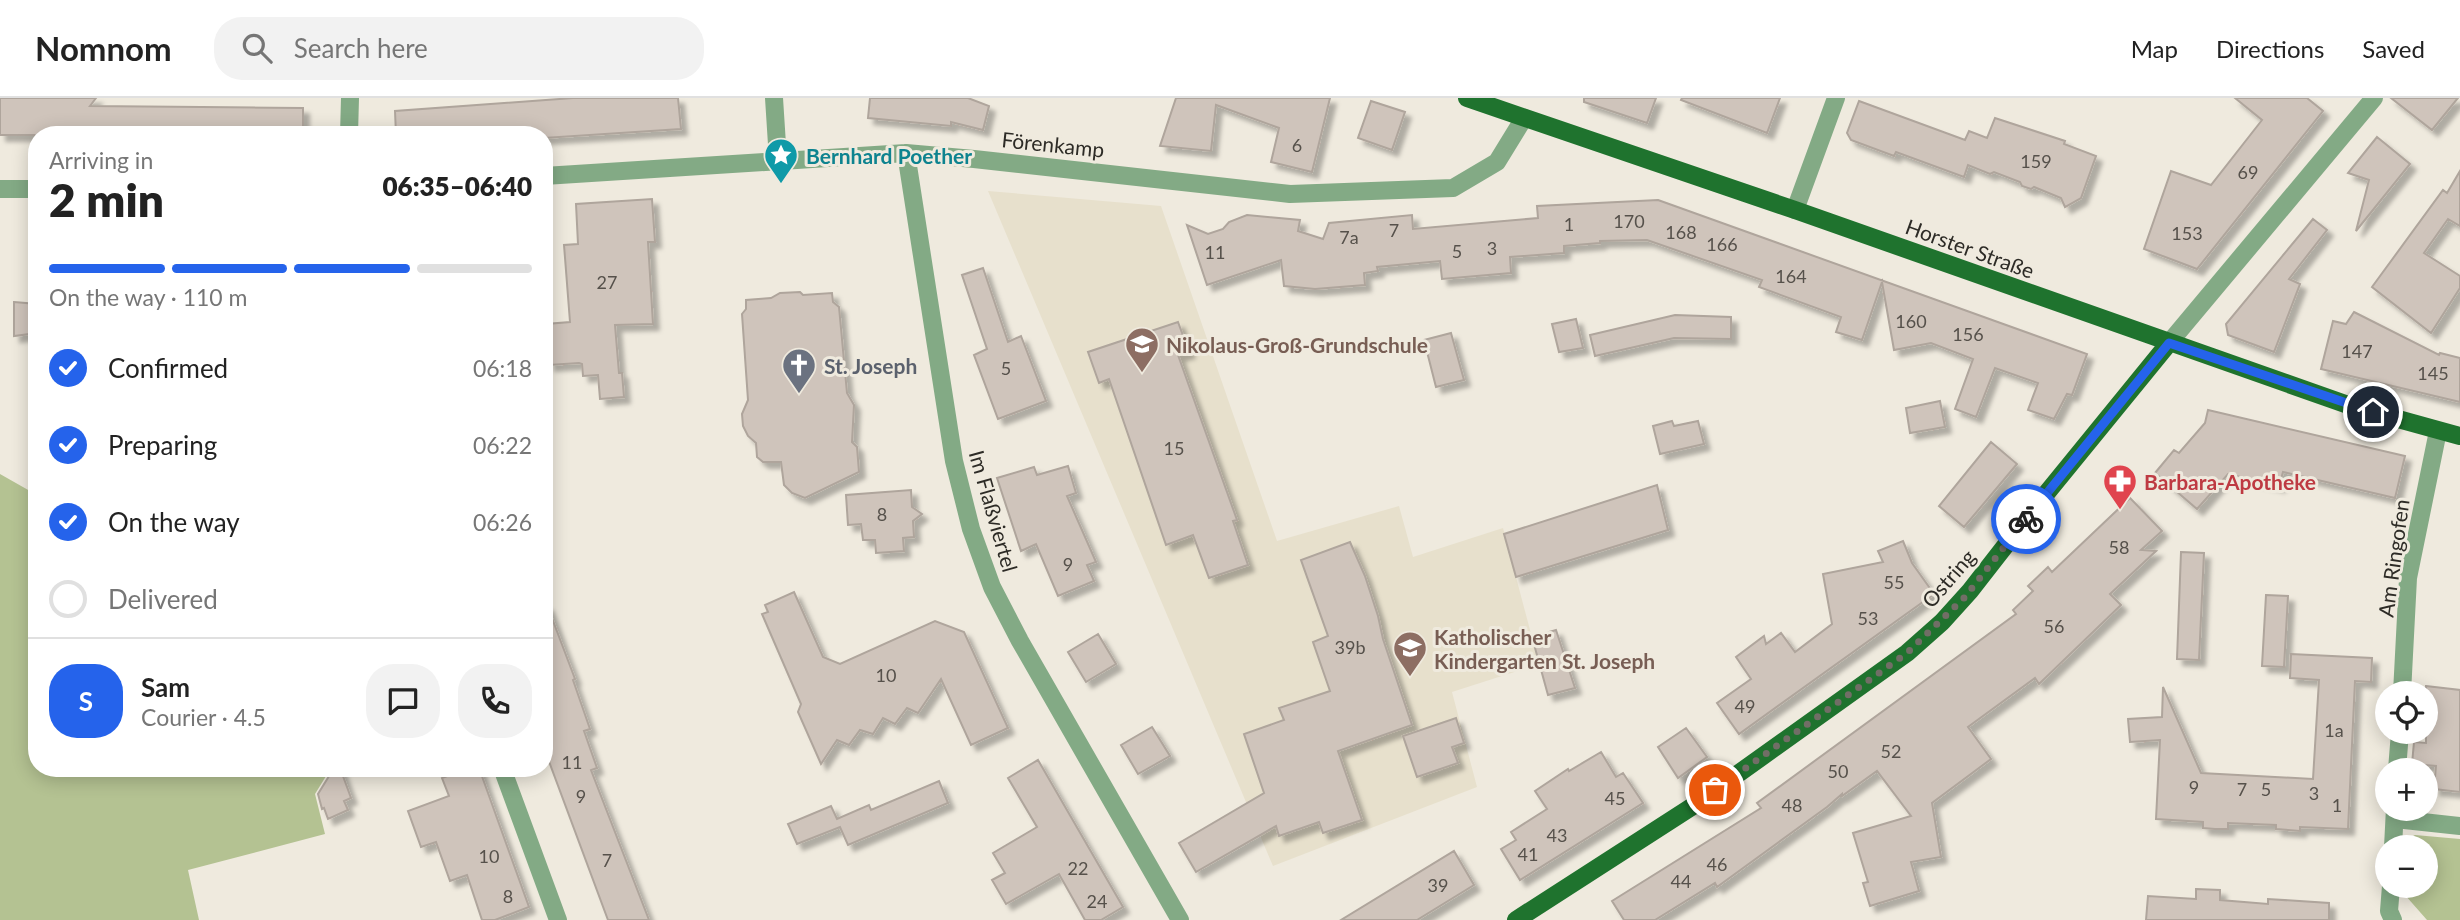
<!DOCTYPE html>
<html lang="en">
<head>
<meta charset="utf-8">
<style>
	:root { --surface:#fff; --page:#f2f2f2; --text:#222; --muted:#767676; --line:#e0e0e0; --accent:#2563eb }
	body { margin:0; font-family:Lato,sans-serif; background:var(--page); color:var(--text); height:100vh; display:flex; flex-direction:column; font-size:26px; white-space:nowrap }
	* { box-sizing:border-box; margin:0 }
	p { font-size:23px; color:var(--muted) }
	.icon { flex:none; width:38px; height:38px; fill:none; stroke:currentColor; stroke-width:2; stroke-linecap:round; stroke-linejoin:round }
	.map { position:relative; flex:1; overflow:hidden }
	.details { position:absolute; left:28px; top:28px; width:525px; height:651px; display:flex; flex-direction:column; background:var(--surface); border-radius:28px; box-shadow:0 4px 18px #0003 }
	.details>* { flex:none }
	.tools { position:absolute; left:2375px; top:583px; display:grid; gap:14px }
	.tools a { display:grid; place-items:center; width:63px; height:63px; border-radius:50%; background:var(--surface); box-shadow:0 4px 18px #0003; font-size:35px }
	.pin { position:absolute; display:grid; place-items:center; width:60px; height:60px; color:#fff; margin:-30px; border:4px solid #fff; border-radius:50%; box-shadow:0 2px 7px #0007 }
	.courier { position:absolute; display:grid; place-items:center; width:70px; height:70px; margin:-35px; border:5px solid #2563eb; border-radius:50%; background:#fff; color:#222; box-shadow:0 2px 9px #0007 }
	.summary em { font-style:normal; font-weight:800 }
	.summary div { display:flex; flex-direction:column-reverse }
	.summary { display:flex; align-items:center; justify-content:space-between; height:119px; padding:0 21px }
	h1 { font-size:46px; font-weight:800; line-height:52px }
	.bar { display:grid; grid-template-columns:repeat(4,1fr); gap:10px 7px; align-content:center; height:84px; padding:0 21px }
	.bar i { height:9px; border-radius:5px; background:var(--line) }
	.bar .active { background:var(--accent) }
	.bar p { grid-column:span 4 }
	.line { display:flex; align-items:center; gap:18px; padding:0 21px; border-top:2px solid var(--line) }
	.line div { flex:1 }
	.round { display:grid; place-items:center; flex:none; width:74px; height:74px; border-radius:28px; background:var(--page) }
	ol { padding:0 21px; list-style:none }
	li { display:flex; align-items:center; gap:21px; height:77px }
	li p { margin-inline-start:auto }
	li .icon { padding:7px; border-radius:50%; background:var(--accent); color:#fff; stroke-width:4 }
	li:last-child { color:var(--muted) }
	li i { width:38px; height:38px; border:4px solid var(--line); border-radius:50% }
	header { display:flex; align-items:center; gap:42px; box-sizing:border-box; height:98px; padding:0 35px; background:var(--surface); border-bottom:2px solid var(--line) }
	header strong { font-size:33px }
	nav { display:flex; gap:38px; margin-inline-start:auto; font-size:24px }
	.search { width:490px; height:63px; background:var(--page); display:flex; align-items:center; gap:18px; box-sizing:border-box; padding:0 24px; border-radius:28px; color:var(--muted); font-size:26px }
	.map>svg:first-child { display:block }
	.built { fill:#e7e0cc }
	.green { fill:#b4c292 }
	.building { fill:#cfc4bb; stroke:#afa59c; stroke-width:2; filter:url(#shadow) }
	.lines { fill:none; stroke-linecap:round; stroke-linejoin:round }
	.minor { stroke:#83aa85; stroke-width:18 }
	.major { stroke:#1f732e; stroke-width:18 }
	.done { stroke:#716e66; stroke-width:7; stroke-dasharray:0 12.6 }
	.route { stroke:#2563eb; stroke-width:9 }
	.labels { text-anchor:middle; dominant-baseline:central; stroke-width:6; stroke-linejoin:round; paint-order:stroke }
	.number-label { font-size:18px; fill:#56514b }
	.street-label { font-size:21px; fill:#2d2b26; stroke:#efeade }
	.culture-label { font-size:21px; font-weight:bold; fill:#0d838f; stroke:#efeade; text-anchor:start }
	.education-label { font-size:21px; font-weight:bold; fill:#785e54; stroke:#efeade; text-anchor:start }
	.worship-label { font-size:21px; font-weight:bold; fill:#5b616d; stroke:#efeade; text-anchor:start }
	.health-label { font-size:21px; font-weight:bold; fill:#be3a42; stroke:#efeade; text-anchor:start }
</style>
</head>
<body>
<header>
<strong>Nomnom</strong>
<div class="search"><svg class="icon" aria-label="search" viewBox="0 0 24 24"><circle cx="10" cy="10" r="6"/><path d="M15 15l6 6"/></svg>Search here</div>
<nav><a>Map</a><a>Directions</a><a>Saved</a></nav>
</header>
<div class="map">
<svg width="2460" height="822" viewBox="0 0 2460 822">
	<defs>
		<filter id="shadow"><feDropShadow dx="6" dy="6" stdDeviation="2" flood-color="#0004"/></filter>
	</defs>
	<rect width="100%" height="100%" fill="#efeade"/>
	<path class="built" d="M 988,93 L 1161,108 L 1277,443 L 1399,408 L 1413,459 L 1503,430 L 1539,566 L 1452,594 L 1477,689 L 1273,768 Z"/>
	<path class="green" d="M 0,376 L 37,397 L 37,670 L 331,670 L 315,696 L 325,736 L 188,772 L 199,822 L 0,822 Z
		M 2415,737 L 2460,741 L 2460,822 L 2427,822 L 2405,797 L 2402,788 L 2426,788 L 2426,749 L 2404,749 L 2406,742 Z"/>
	<path class="building" d="M 0,0 L 96,0 L 90,8 L 303,10 L 303,37 L 0,37 Z
		M 573,0 L 678,0 L 681,31 L 544,40 L 544,37 L 396,37 L 395,13 Z
		M 870,0 L 968,0 L 989,8 L 983,32 L 951,24 L 951,28 L 868,20 Z
		M 1176,0 L 1330,0 L 1312,74 L 1271,64 L 1279,30 L 1216,7 L 1211,53 L 1160,48 Z
		M 1584,0 L 1656,0 L 1647,25 L 1584,4 Z
		M 1682,0 L 1780,0 L 1767,35 L 1681,2 Z
		M 2235,0 L 2307,0 L 2323,13 L 2197,171 L 2144,151 L 2171,73 L 2211,87 L 2262,22 Z
		M 2391,0 L 2458,0 L 2432,32 Z
		M 1371,3 L 1405,14 L 1392,52 L 1358,40 Z
		M 1859,3 L 1965,42 L 1969,33 L 1987,40 L 1995,20 L 2065,43 L 2064,46 L 2096,58 L 2081,100 L 2065,109 L 2061,100 L 2034,89 L 2031,91 L 2022,88 L 2020,84 L 1994,74 L 1990,76 L 1968,67 L 1964,79 L 1896,54 L 1894,58 L 1851,42 L 1847,35 Z
		M 2377,39 L 2410,66 L 2356,133 L 2369,82 L 2348,75 Z
		M 2460,73 L 2460,128 L 2448,121 L 2424,155 L 2460,178 L 2460,190 L 2431,235 L 2372,189 L 2443,92 L 2447,95 Z
		M 652,101 L 655,144 L 648,144 L 653,226 L 615,227 L 619,275 L 622,275 L 624,299 L 600,301 L 598,277 L 583,278 L 582,266 L 579,265 L 549,267 L 546,226 L 570,224 L 564,147 L 578,146 L 576,106 Z
		M 1658,102 L 2087,256 L 2072,297 L 2067,296 L 2054,321 L 2028,312 L 2038,285 L 1995,270 L 1976,319 L 1955,311 L 1973,261 L 1931,245 L 1894,252 L 1882,184 L 1862,242 L 1836,234 L 1841,219 L 1759,189 L 1762,182 L 1647,142 L 1600,143 L 1600,145 L 1564,148 L 1564,155 L 1510,159 L 1511,175 L 1442,181 L 1440,163 L 1377,169 L 1378,173 L 1364,175 L 1365,187 L 1315,191 L 1284,188 L 1281,162 L 1207,187 L 1187,127 L 1208,136 L 1223,131 L 1229,124 L 1247,117 L 1300,122 L 1298,133 L 1323,141 L 1329,125 L 1412,117 L 1413,131 L 1538,120 L 1537,108 Z
		M 2313,121 L 2327,132 L 2289,181 L 2300,186 L 2274,254 L 2228,237 L 2226,226 Z
		M 983,170 L 1008,244 L 1021,238 L 1046,303 L 998,321 L 974,257 L 987,251 L 962,177 Z
		M 800,194 L 803,197 L 832,195 L 833,204 L 839,209 L 847,295 L 854,307 L 852,344 L 857,349 L 859,374 L 805,400 L 792,395 L 784,387 L 781,364 L 763,364 L 757,359 L 756,345 L 748,338 L 743,328 L 742,316 L 748,302 L 742,216 L 746,211 L 746,202 L 771,200 L 780,195 Z
		M 14,204 L 37,206 L 37,235 L 14,238 Z
		M 2354,214 L 2439,257 L 2440,255 L 2460,260 L 2460,304 L 2321,271 L 2333,223 L 2346,226 Z
		M 1675,217 L 1731,219 L 1731,241 L 1674,240 L 1595,258 L 1590,237 Z
		M 1576,221 L 1583,250 L 1559,254 L 1552,226 Z
		M 1178,224 L 1189,254 L 1178,257 L 1237,422 L 1233,423 L 1248,467 L 1209,480 L 1193,437 L 1166,447 L 1109,281 L 1099,285 L 1088,254 Z
		M 1451,235 L 1464,282 L 1436,289 L 1424,242 Z
		M 1940,303 L 1945,329 L 1910,335 L 1906,310 Z
		M 2208,312 L 2405,358 L 2395,400 L 2283,374 L 2279,388 L 2228,376 L 2197,411 L 2155,375 L 2174,352 L 2179,355 L 2205,325 Z
		M 1672,323 L 1674,328 L 1698,323 L 1704,346 L 1660,356 L 1653,328 Z
		M 1991,344 L 2017,366 L 1964,429 L 1939,408 Z
		M 1068,368 L 1076,395 L 1067,398 L 1096,464 L 1087,467 L 1094,483 L 1058,498 L 1036,446 L 1021,453 L 997,380 L 1034,369 L 1037,377 Z
		M 1657,387 L 1668,432 L 1516,479 L 1504,436 Z
		M 911,392 L 912,409 L 922,416 L 913,423 L 914,439 L 903,440 L 904,453 L 876,455 L 875,442 L 863,442 L 861,426 L 848,427 L 846,397 Z
		M 2130,400 L 2162,433 L 2141,452 L 2156,453 L 2110,496 L 2121,507 L 2039,586 L 2035,580 L 1968,629 L 1991,661 L 1932,705 L 1941,759 L 1911,764 L 1919,793 L 1870,808 L 1863,785 L 1868,784 L 1853,735 L 1911,718 L 1877,673 L 1842,698 L 1842,696 L 1827,709 L 1717,789 L 1715,785 L 1655,822 L 1624,822 L 1612,803 L 1761,710 L 1757,705 L 2016,516 L 2013,512 L 2033,493 L 2028,488 L 2048,469 L 2052,474 Z
		M 1903,443 L 1912,465 L 1934,496 L 1739,636 L 1717,605 L 1751,581 L 1736,559 L 1764,538 L 1766,546 L 1781,535 L 1795,554 L 1832,526 L 1823,476 L 1883,464 L 1878,453 Z
		M 1350,444 L 1365,478 L 1378,518 L 1383,541 L 1412,627 L 1338,653 L 1362,722 L 1323,735 L 1319,724 L 1279,738 L 1276,728 L 1196,774 L 1179,745 L 1264,695 L 1244,636 L 1284,622 L 1279,610 L 1330,593 L 1313,544 L 1328,538 L 1301,462 Z
		M 2181,454 L 2204,455 L 2199,562 L 2177,561 Z
		M 794,494 L 823,559 L 840,566 L 935,523 L 964,534 L 1008,630 L 971,647 L 941,581 L 918,615 L 907,610 L 895,626 L 883,620 L 873,636 L 860,632 L 849,647 L 837,642 L 821,666 L 798,614 L 801,606 L 762,516 L 768,514 L 765,507 Z
		M 2266,497 L 2288,498 L 2284,569 L 2262,568 Z
		M 547,507 L 575,581 L 573,582 L 590,631 L 584,633 L 597,670 L 591,672 L 649,822 L 608,822 L 544,650 L 544,508 Z
		M 1556,532 L 1575,590 L 1548,597 L 1532,539 Z
		M 1098,536 L 1116,566 L 1086,584 L 1068,554 Z
		M 2291,556 L 2372,560 L 2371,584 L 2355,583 L 2348,731 L 2300,729 L 2300,733 L 2276,731 L 2276,727 L 2228,725 L 2228,731 L 2215,731 L 2203,730 L 2203,724 L 2156,721 L 2160,642 L 2130,644 L 2128,621 L 2162,619 L 2163,589 L 2201,675 L 2313,681 L 2319,582 L 2290,580 Z
		M 2426,588 L 2460,592 L 2460,694 L 2434,691 L 2436,668 L 2412,666 L 2414,644 L 2426,645 Z
		M 1456,620 L 1464,645 L 1452,649 L 1458,665 L 1417,679 L 1403,638 Z
		M 1152,629 L 1170,658 L 1138,676 L 1121,647 Z
		M 1686,630 L 1707,659 L 1678,680 L 1658,649 Z
		M 1601,654 L 1616,679 L 1623,675 L 1643,705 L 1520,782 L 1501,751 L 1516,742 L 1511,734 L 1547,711 L 1535,693 L 1568,671 L 1569,673 Z
		M 1038,662 L 1123,809 L 1101,822 L 1085,822 L 1059,776 L 1006,806 L 992,782 L 1005,775 L 993,755 L 1037,729 L 1008,680 Z
		M 334,670 L 340,670 L 351,700 L 344,703 L 348,712 L 328,721 L 324,710 L 322,711 L 318,696 Z
		M 468,670 L 479,670 L 529,809 L 495,822 L 482,822 L 467,777 L 450,783 L 436,744 L 421,749 L 408,713 L 449,698 L 442,680 Z
		M 939,683 L 948,705 L 848,747 L 840,729 L 797,746 L 788,726 L 831,708 L 837,721 L 869,707 L 871,712 Z
		M 1454,753 L 1474,787 L 1417,822 L 1341,822 Z
		M 2196,791 L 2220,792 L 2220,802 L 2268,806 L 2268,801 L 2329,805 L 2329,822 L 2146,822 L 2148,798 L 2196,801 Z"/>
	<g class="lines">
		<path class="minor" d="M 774,0 L 778,62
			M 349,37 L 350,0
			M 906,55 L 954,363 L 971,431 L 992,489 L 1020,543 L 1180,822
			M 544,78 L 906,55 L 974,61 L 1290,96 L 1453,90 L 1497,64 L 1524,20
			M 0,91 L 37,91
			M 1795,112 L 1836,0
			M 2169,245 L 2374,0
			M 2402,595 L 2408,480 L 2438,333
			M 502,670 L 558,822
			M 2397,672 L 2400,634
			M 2395,721 L 2460,728
			M 2393,749 L 2395,710
			M 2391,788 L 2389,813 L 2393,822"/>
		<path class="major" d="M 1467,0 L 1795,112 L 2351,308 L 2460,338
			M 1516,822 L 1693,708 L 1907,555 L 1942,524 L 1970,493 L 2041,402 L 2169,245"/>
	</g>
	<g class="lines">
		<path class="done" d="M 1715,692 L 1907,555 L 1965,499 L 2026,421"/>
		<path class="route" d="M 2026,421 L 2169,245 L 2373,314"/>
	</g>
	<defs>
		<g id="sight-pin" transform="scale(1.75)"><path d="M0 17L-7.5 6A9.5 9.5 0 1 1 7.5 6Z" fill="#0f9aa8" stroke="#efeade"/><path d="M0-6L1.8-2.2L6-1.7L2.9 1.2L3.7 5.4L0 3.3L-3.7 5.4L-2.9 1.2L-6-1.7L-1.8-2.2Z" fill="#fff"/></g>
		<g id="school-pin" transform="scale(1.75)"><path d="M0 17L-7.5 6A9.5 9.5 0 1 1 7.5 6Z" fill="#8d6e63" stroke="#efeade"/><path d="M0-5L7-2L0 1L-7-2ZM-4 1L0 2.5L4 1V4Q0 6-4 4Z" fill="#fff"/></g>
		<g id="church-pin" transform="scale(1.75)"><path d="M0 17L-7.5 6A9.5 9.5 0 1 1 7.5 6Z" fill="#6b7280" stroke="#efeade"/><path d="M-1.2-6h2.4v3.5h3.3v2.4h-3.3V6h-2.4V-.1h-3.3v-2.4h3.3Z" fill="#fff"/></g>
		<g id="pharmacy-pin" transform="scale(1.75)"><path d="M0 17L-7.5 6A9.5 9.5 0 1 1 7.5 6Z" fill="#e0444e" stroke="#efeade"/><path d="M-2-6h4v4h4v4h-4v4h-4v-4h-4v-4h4Z" fill="#fff"/></g>
	</defs>
	<g fill-rule="evenodd">
		<use href="#sight-pin" x="781" y="57"/>
		<use href="#school-pin" x="1142" y="246"/>
		<use href="#church-pin" x="799" y="267"/>
		<use href="#pharmacy-pin" x="2120" y="383"/>
		<use href="#school-pin" x="1410" y="550"/>
	</g>
	<g class="labels">
		<g class="number-label">
			<text x="1297" y="47">6</text>
			<text x="2036" y="63">159</text>
			<text x="2248" y="74">69</text>
			<text x="1629" y="123">170</text>
			<text x="1569" y="126">1</text>
			<text x="1394" y="132">7</text>
			<text x="1681" y="134">168</text>
			<text x="2187" y="135">153</text>
			<text x="1349" y="139">7a</text>
			<text x="1722" y="146">166</text>
			<text x="1492" y="150">3</text>
			<text x="1457" y="153">5</text>
			<text x="1215" y="154">11</text>
			<text x="1791" y="178">164</text>
			<text x="607" y="184">27</text>
			<text x="1911" y="223">160</text>
			<text x="1968" y="236">156</text>
			<text x="2357" y="253">147</text>
			<text x="1006" y="270">5</text>
			<text x="2433" y="275">145</text>
			<text x="1174" y="350">15</text>
			<text x="882" y="416">8</text>
			<text x="2119" y="449">58</text>
			<text x="1068" y="466">9</text>
			<text x="1894" y="484">55</text>
			<text x="1868" y="520">53</text>
			<text x="2054" y="528">56</text>
			<text x="1350" y="549">39b</text>
			<text x="886" y="577">10</text>
			<text x="1745" y="608">49</text>
			<text x="2334" y="632">1a</text>
			<text x="1891" y="653">52</text>
			<text x="572" y="664">11</text>
			<text x="1838" y="673">50</text>
			<text x="2194" y="689">9</text>
			<text x="2242" y="691">7</text>
			<text x="2266" y="691">5</text>
			<text x="2314" y="695">3</text>
			<text x="581" y="698">9</text>
			<text x="1615" y="700">45</text>
			<text x="1792" y="707">48</text>
			<text x="2337" y="707">1</text>
			<text x="1557" y="737">43</text>
			<text x="1528" y="756">41</text>
			<text x="489" y="758">10</text>
			<text x="607" y="762">7</text>
			<text x="1717" y="766">46</text>
			<text x="1078" y="770">22</text>
			<text x="1681" y="783">44</text>
			<text x="1438" y="787">39</text>
			<text x="508" y="798">8</text>
			<text x="1097" y="803">24</text>
		</g>
		<g class="street-label">
			<text transform="translate(1053 46) rotate(6)">Förenkamp</text>
			<text transform="translate(1970 150) rotate(20)">Horster Straße</text>
			<text transform="translate(994 413) rotate(74)">Im Flaßviertel</text>
			<text transform="translate(2393 460) rotate(-82)">Am Ringofen</text>
			<text transform="translate(1948 480) rotate(-49)">Ostring</text>
		</g>
		<g class="culture-label">
			<text x="806" y="57">Bernhard Poether</text>
		</g>
		<g class="education-label">
			<text x="1166" y="246">Nikolaus-Groß-Grundschule</text>
			<text x="1434" y="538">Katholischer<tspan x="1434" dy="24">Kindergarten St. Joseph</tspan></text>
		</g>
		<g class="worship-label">
			<text x="824" y="267">St. Joseph</text>
		</g>
		<g class="health-label">
			<text x="2144" y="383">Barbara-Apotheke</text>
		</g>
	</g>
</svg>
<div class="tools">
<a><svg class="icon" aria-label="locate" viewBox="0 0 24 24"><circle cx="12" cy="12" r="6"/><path d="M12 2v4M12 18v4M2 12h4M18 12h4"/></svg></a>
<a>+</a>
<a>−</a>
</div>
<div class="pin" style="left:1715px;top:692px;background:#ea580c"><svg class="icon" aria-label="bag" viewBox="0 0 24 24"><path d="M5 8h14l-1 12H6zM9 8a3 3 0 0 1 6 0"/></svg></div>
<div class="pin" style="left:2373px;top:314px;background:#1f2937"><svg class="icon" aria-label="home" viewBox="0 0 24 24"><path d="M3 11l9-7 9 7M6 9v11h12V9"/></svg></div>
<div class="courier" style="left:2026px;top:421px"><svg class="icon" aria-label="bike" viewBox="0 0 24 24"><circle cx="6" cy="16" r="4"/><circle cx="18" cy="16" r="4"/><path d="M6 16l4-8h5l3 8M10 8l3 8H6M13 5h3"/></svg></div>
<section class="details">
<div class="summary"><div><h1>2 min</h1><p>Arriving in</p></div><em>06:35–06:40</em></div>
<div class="bar"><i class="active"></i><i class="active"></i><i class="active"></i><i></i><p>On the way · 110 m</p></div>
<ol>
<li><svg class="icon" aria-label="check" viewBox="0 0 24 24"><path d="M5 12l5 5 9-10"/></svg>Confirmed<p>06:18</p></li>
<li><svg class="icon" aria-label="check" viewBox="0 0 24 24"><path d="M5 12l5 5 9-10"/></svg>Preparing<p>06:22</p></li>
<li><svg class="icon" aria-label="check" viewBox="0 0 24 24"><path d="M5 12l5 5 9-10"/></svg>On the way<p>06:26</p></li>
<li><i></i>Delivered</li>
</ol>
<div class="line" style="height:126px"><b class="round" style="background:var(--accent);color:#fff">S</b><div><b>Sam</b><p>Courier · 4.5</p></div><a class="round"><svg class="icon" aria-label="chat" viewBox="0 0 24 24"><path d="M4 5h16v11H9l-5 4z"/></svg></a><a class="round"><svg class="icon" aria-label="phone" viewBox="0 0 24 24"><path d="M5 4h4l2 5-3 2q2 4 5 5l2-3 5 2v4C11 20 4 13 5 4z"/></svg></a></div>
</section>
</div>
</body>
</html>
